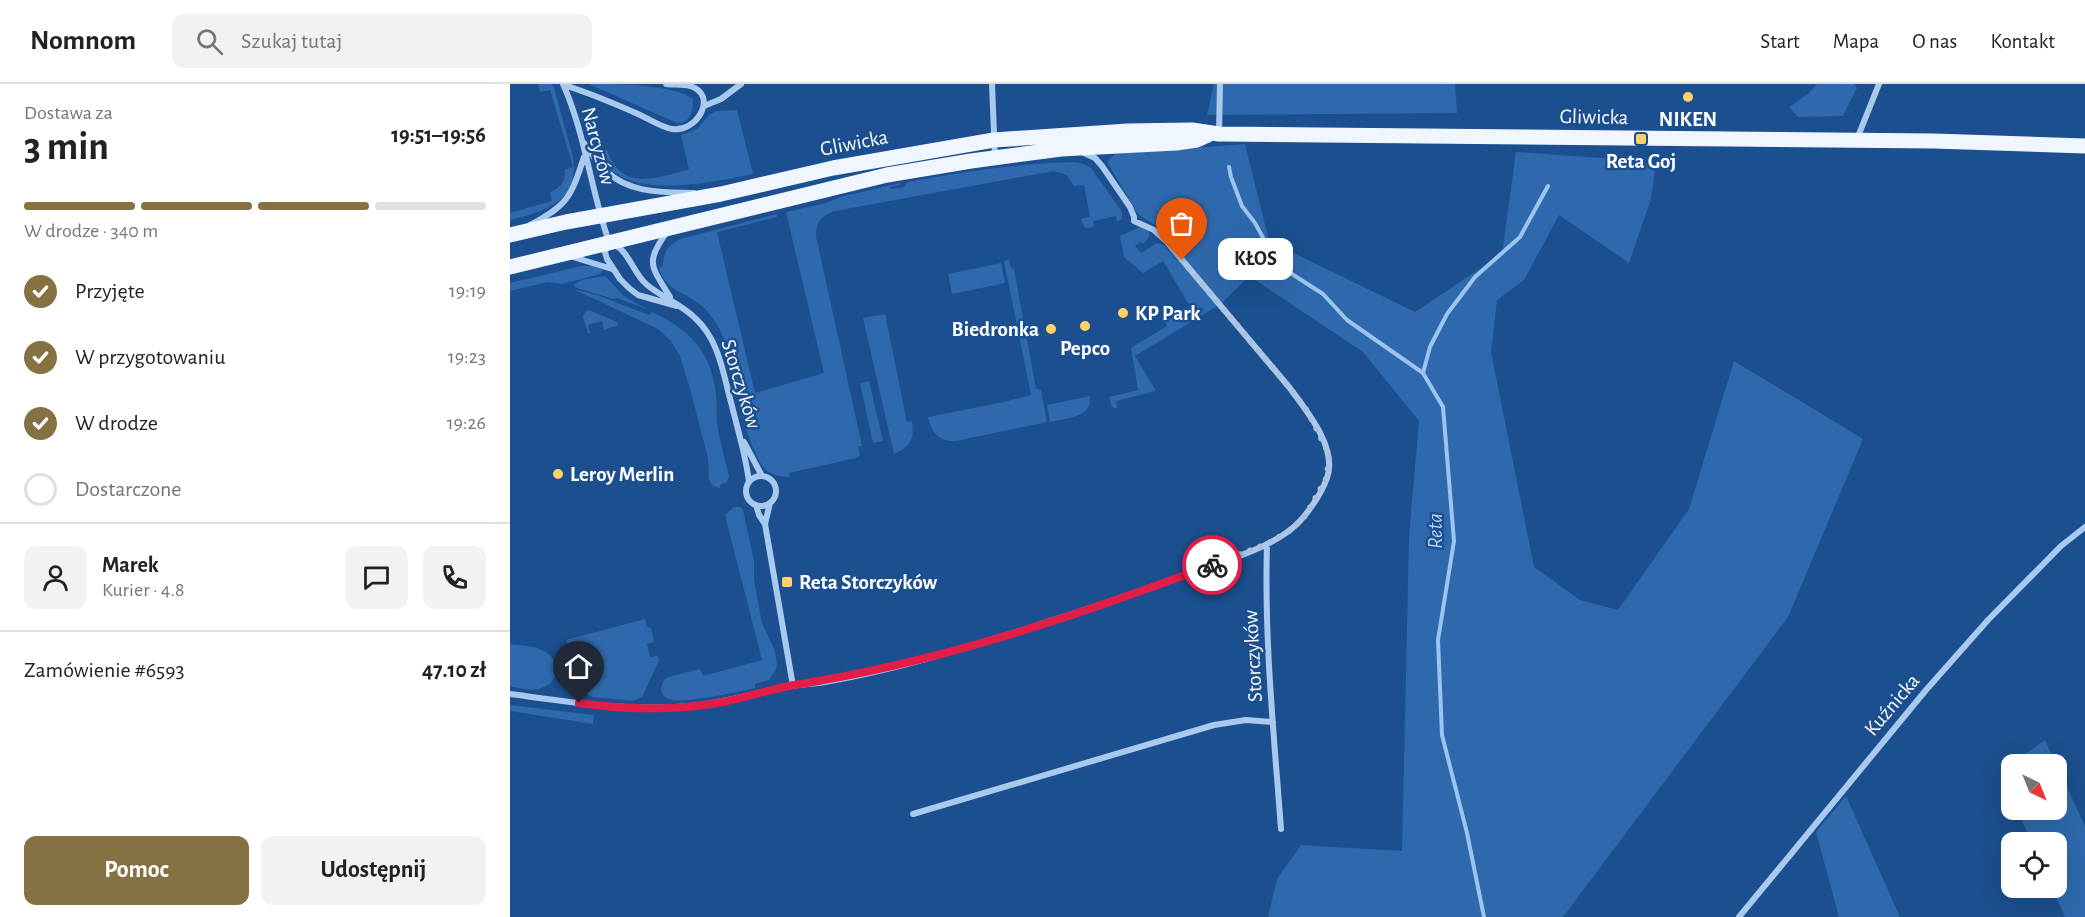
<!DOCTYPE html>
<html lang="pl">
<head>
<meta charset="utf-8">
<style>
	:root { --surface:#fff; --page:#f2f2f2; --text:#222; --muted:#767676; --line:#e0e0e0; --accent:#857141 }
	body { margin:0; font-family:"Alegreya Sans",sans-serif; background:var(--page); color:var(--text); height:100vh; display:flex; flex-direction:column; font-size:22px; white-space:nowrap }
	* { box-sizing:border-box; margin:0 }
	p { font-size:20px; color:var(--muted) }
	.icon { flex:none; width:33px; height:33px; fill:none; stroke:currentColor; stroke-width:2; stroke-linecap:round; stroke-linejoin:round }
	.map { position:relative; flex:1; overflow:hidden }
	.panel { display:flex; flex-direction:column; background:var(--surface); width:510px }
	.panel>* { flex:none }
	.needle { width:39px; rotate:137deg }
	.fabs { position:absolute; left:1491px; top:670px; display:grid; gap:12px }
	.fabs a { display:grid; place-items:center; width:66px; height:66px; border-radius:12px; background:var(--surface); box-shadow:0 6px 24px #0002; font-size:30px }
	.pin { position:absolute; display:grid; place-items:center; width:51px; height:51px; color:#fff; margin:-62px -26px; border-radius:50% 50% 50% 0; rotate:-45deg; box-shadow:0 0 6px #0007 }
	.pin .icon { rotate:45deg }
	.courier { position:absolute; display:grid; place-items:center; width:60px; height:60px; margin:-30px; border:4px solid #e11d48; border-radius:50%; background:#fff; color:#222; box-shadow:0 2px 8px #0007 }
	.bubble { position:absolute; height:42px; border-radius:12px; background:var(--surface); box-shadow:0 6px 24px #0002; font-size:20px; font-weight:600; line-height:42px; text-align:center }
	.headline em { font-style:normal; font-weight:600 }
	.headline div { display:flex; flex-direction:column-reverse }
	.headline { display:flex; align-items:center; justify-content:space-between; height:102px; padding:0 24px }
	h1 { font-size:39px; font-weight:600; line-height:45px }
	.bar { display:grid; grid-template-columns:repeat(4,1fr); gap:9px 6px; align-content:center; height:72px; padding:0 24px }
	.bar i { height:8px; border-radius:4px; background:var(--line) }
	.bar .active { background:var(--accent) }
	.bar p { grid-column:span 4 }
	.line { display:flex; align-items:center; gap:15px; padding:0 24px; border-top:2px solid var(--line) }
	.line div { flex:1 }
	.round { display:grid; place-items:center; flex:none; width:63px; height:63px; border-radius:12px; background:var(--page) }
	ol { padding:0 24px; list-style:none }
	li { display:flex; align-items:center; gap:18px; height:66px }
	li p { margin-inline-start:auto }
	li .icon { padding:6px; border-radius:50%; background:var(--accent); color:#fff; stroke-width:4 }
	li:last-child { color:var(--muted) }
	li i { width:33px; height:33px; border:3px solid var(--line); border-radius:50% }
	.button { display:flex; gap:12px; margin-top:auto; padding:12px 24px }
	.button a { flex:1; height:69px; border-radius:12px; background:var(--accent); color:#fff; font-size:24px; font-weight:600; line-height:69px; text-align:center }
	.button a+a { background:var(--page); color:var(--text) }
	header { display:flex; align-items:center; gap:36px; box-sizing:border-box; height:84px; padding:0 30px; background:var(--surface); border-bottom:2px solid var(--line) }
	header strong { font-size:28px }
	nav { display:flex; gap:33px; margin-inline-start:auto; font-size:21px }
	.search { width:420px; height:54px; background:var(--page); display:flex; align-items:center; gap:15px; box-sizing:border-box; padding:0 21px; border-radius:12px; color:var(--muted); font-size:22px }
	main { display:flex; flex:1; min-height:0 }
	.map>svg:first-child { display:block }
	.green { fill:#2e69ad }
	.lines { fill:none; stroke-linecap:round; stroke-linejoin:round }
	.stream { stroke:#9cc4f0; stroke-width:4 }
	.minor { stroke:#a9c9ee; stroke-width:6 }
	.primary { stroke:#f0f6ff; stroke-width:15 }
	.done { stroke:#afc1d8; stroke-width:6; stroke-dasharray:0 10.8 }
	.route { stroke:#e11d48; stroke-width:8 }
	.poi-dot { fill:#ffd166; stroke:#1b4f8f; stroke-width:2 }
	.labels { text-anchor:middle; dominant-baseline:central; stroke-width:5; stroke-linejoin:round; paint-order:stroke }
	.street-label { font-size:21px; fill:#fff; stroke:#1b4f8f }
	.poi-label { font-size:21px; font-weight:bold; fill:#fff; stroke:#1b4f8f }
	.water-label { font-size:22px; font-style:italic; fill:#b5d3f5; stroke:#1b4f8f }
</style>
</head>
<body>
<header>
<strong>Nomnom</strong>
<div class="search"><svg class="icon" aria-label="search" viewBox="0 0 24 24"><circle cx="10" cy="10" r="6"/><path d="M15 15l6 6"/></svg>Szukaj tutaj</div>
<nav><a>Start</a><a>Mapa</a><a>O nas</a><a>Kontakt</a></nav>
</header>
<main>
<section class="panel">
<div class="headline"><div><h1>3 min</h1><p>Dostawa za</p></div><em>19:51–19:56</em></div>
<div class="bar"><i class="active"></i><i class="active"></i><i class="active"></i><i></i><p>W drodze · 340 m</p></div>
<ol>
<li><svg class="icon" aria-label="check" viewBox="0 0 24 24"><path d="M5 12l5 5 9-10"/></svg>Przyjęte<p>19:19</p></li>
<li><svg class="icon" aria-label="check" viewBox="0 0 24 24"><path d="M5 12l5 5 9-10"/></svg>W przygotowaniu<p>19:23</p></li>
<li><svg class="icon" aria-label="check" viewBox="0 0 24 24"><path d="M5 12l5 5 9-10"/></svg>W drodze<p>19:26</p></li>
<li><i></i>Dostarczone</li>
</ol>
<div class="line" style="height:108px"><a class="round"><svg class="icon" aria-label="person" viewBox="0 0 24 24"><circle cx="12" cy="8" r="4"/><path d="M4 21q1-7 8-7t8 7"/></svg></a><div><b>Marek</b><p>Kurier · 4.8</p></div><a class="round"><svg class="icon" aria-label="chat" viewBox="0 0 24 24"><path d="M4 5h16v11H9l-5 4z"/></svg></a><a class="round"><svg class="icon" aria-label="phone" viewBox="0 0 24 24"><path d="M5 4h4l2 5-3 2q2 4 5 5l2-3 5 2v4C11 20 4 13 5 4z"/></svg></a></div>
<div class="line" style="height:78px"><div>Zamówienie #6593</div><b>47.10 zł</b></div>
<div class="button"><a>Pomoc</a><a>Udostępnij</a></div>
</section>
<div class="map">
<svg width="1575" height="833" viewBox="0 0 1575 833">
	<rect width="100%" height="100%" fill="#1b4f8f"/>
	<path class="green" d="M 28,0 L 42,0 L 44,4 L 63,73 C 70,118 35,127 0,136 L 0,129 L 42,117 L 40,108 C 50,104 57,97 54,86 L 63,83 L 40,6 L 30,8 Z
		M 79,0 C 108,0 161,0 183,15 C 183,27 181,39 167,39 Z
		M 704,0 L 945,0 L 947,29 L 697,31 Z
		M 1307,0 L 1344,0 L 1347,4 L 1333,32 L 1288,33 L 1279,23 L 1298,10 Z
		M 227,26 L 243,90 C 203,98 108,120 89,68 L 97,66 C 111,108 146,94 177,86 L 179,85 L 171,51 L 187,45 L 199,31 L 206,27 Z
		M 735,60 L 759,157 L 905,228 L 992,170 L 1006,68 L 1146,78 L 1141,115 L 1119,179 L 1049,131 L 1014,196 L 987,216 L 981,268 L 1024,483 L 1070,516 L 1108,526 L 1179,425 L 1224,277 L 1353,355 L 1278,533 L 1053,833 L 758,833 L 767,795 L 791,761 L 892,767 L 899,453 L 909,337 L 853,268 L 739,192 L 712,219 L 646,142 L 628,130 L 597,78 L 605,70 Z
		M 565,78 L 571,79 L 581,84 L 612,128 L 612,135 L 607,138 L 606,132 L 583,137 L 584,143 L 575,144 L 571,135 L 580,133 L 574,101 L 564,102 L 557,91 L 544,87 L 325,127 C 312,131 306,138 306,152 L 352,362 L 348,362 L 350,371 L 346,374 L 279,389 L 280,393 C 270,393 261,391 254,384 C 250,380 248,373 245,368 C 229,334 226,297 216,261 C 211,246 204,233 192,222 C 176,208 155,207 149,184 L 153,182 C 153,169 158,161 170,155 L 267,130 L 267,133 L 207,148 L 245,309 L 314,289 L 276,128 L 316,119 L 330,113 L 390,99 L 390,101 L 380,103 L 381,105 L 394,103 L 397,98 C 452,88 509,79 565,78 Z
		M 630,143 L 638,145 C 642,152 638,155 633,160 L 630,158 L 625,162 L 631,169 L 647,159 L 654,161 L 709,221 L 625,272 L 646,307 L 606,317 L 607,324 L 604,324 L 601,321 L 599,313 L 628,306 L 621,264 L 657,242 L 655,238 L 680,222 L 653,177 L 633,189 L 614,173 L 610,152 Z
		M 499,175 L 501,185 L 504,185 L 526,305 L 531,306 L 537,338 L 446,357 C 429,358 421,348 418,333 L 494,318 L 521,311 L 494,177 Z
		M 491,179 L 495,199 L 442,210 L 438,190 Z
		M 71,182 L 84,182 L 93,186 L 90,190 L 52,200 L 38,198 L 0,207 L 0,199 Z
		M 95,192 L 115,213 L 139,226 L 107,214 L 104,215 L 67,204 L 63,201 L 72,196 Z
		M 63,205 L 87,211 L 139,231 L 142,228 C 179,245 201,267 206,310 C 207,319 206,328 207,338 C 209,356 215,374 219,392 L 217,398 L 210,401 L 210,404 L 203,402 L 199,396 L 198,374 L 179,301 L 170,272 L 161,257 L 148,245 Z
		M 79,226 L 107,238 L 108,241 L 94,246 L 92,237 L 78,241 L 80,249 L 78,249 L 73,233 L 75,228 Z
		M 375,230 L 397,338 L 402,337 C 405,355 400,363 384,370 L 353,234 Z
		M 359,297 L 373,357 L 363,359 L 350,299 Z
		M 580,312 C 583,334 556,334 540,338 L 537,321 Z
		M 224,423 L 230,423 L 233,426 L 244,477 L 244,496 L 252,539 L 265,567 L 267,581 L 265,587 L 259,596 L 245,600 L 245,604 C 229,607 172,621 159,615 C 153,613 152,610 151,604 L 154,596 L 158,593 L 190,585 L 193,592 L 252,576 L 215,431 Z
		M 135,535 L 137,543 L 141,544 L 144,558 L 137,560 L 140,573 L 148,572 L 149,576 L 132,613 L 123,617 L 83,613 L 76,610 L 67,598 L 56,556 Z
		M 0,560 C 10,562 23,561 32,566 C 53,576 50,600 28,605 C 19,607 9,604 0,602 Z
		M 0,621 L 84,631 L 83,640 L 0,627 Z
		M 1535,656 L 1575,742 L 1575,833 L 1555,833 L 1542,804 L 1546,804 L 1546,759 L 1522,759 L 1507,726 L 1546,726 L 1546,681 L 1502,681 L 1501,713 L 1490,688 Z
		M 1336,712 L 1390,833 L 1329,833 L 1306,748 Z"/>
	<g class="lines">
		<path class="stream" d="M 719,83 L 721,93 L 732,122 L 745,139 L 768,181 L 813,210 L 837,236 L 913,289
			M 974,833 L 957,749 L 932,651 L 928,556 L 944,457 L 933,323 L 913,289 L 920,263 L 937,230 L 965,193 L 1010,153 L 1038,102"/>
		<path class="minor" d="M 53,0 C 75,49 81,107 99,158 L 95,168 L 97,175 L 110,195 L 119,204 L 128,211 L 167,222
			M 482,0 L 485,73
			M 54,1 C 79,9 103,19 128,30 C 137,34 153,44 162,45 C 187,49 209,11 180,2 C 173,0 163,1 156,0
			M 194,22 L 211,15 L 231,0
			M 709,50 L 710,0
			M 1347,55 L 1369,0
			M 73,58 C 80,68 87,79 96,87 C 120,110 154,108 184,109
			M 20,141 C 58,121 61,113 74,73
			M 157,148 C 134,179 142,183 160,213
			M 105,161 C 119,168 124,190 136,200 C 151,213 171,220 185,234 C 210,257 213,290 222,322 C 228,347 236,372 239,398
			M 63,173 L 102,185
			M 234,358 L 252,392
			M236 407a15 15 0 1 1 30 0a15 15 0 1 1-30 0Z
			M 260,419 L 255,440 L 283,602
			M 246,421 L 249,431 L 255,440
			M 757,460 C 754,555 764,651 771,745
			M 0,610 C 60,618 120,628 181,622 C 215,619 248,608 281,602 C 293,600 304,600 315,598 C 385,586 452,565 519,544 C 571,527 622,511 672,492 C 706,479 752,468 780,446 C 794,436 811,411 817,394 C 828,364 796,326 779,303 L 657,158 L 644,146 L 624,137 L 624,133 L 620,123 L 592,82 L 585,74 L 574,69
			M 403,730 L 704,641 L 736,636 L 763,638
			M 1229,833 L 1416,606 L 1478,536 L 1551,462 L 1575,443"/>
		<path class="primary" d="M 0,151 L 56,138 L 211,110 L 323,84 L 484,56 L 618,47 L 682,46 L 709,50 L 1424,57 L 1575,62
			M 0,183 L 377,91 L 461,77 L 551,65 L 666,59 L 687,56 L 698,51"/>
	</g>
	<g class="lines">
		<path class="done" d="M 672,176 L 779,303 L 798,328 L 819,370 L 817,393 L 796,431 L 781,446 L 757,460 L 702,481"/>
		<path class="route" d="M 69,619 C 117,626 169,627 218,617 C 240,612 262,605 284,601 C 427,579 566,532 702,481"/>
	</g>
	<g class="poi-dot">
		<circle cx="1178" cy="13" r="6"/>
		<rect x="1125" y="49" width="12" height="12" rx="3"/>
		<circle cx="613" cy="229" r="6"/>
		<circle cx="575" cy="242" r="6"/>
		<circle cx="541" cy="245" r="6"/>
		<circle cx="48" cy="390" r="6"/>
		<rect x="271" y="492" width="12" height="12" rx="3"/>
	</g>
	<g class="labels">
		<g class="street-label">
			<text transform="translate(1084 33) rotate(1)">Gliwicka</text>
			<text transform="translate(344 59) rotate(-11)">Gliwicka</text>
			<text transform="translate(88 62) rotate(75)">Narcyzów</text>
			<text transform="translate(231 300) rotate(73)">Storczyków</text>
			<text transform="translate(743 572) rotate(-93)">Storczyków</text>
			<text transform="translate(1382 621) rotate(-50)">Kuźnicka</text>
		</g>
		<g class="poi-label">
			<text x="1178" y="35">NIKEN</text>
			<text x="1131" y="77">Reta Goj</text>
			<text x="625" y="229" text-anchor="start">KP Park</text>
			<text x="529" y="245" text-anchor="end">Biedronka</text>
			<text x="575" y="264">Pepco</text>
			<text x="60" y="390" text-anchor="start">Leroy Merlin</text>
			<text x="289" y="498" text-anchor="start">Reta Storczyków</text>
		</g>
		<g class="water-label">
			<text transform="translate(925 447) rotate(-90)">Reta</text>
		</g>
	</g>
</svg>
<div class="fabs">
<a><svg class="needle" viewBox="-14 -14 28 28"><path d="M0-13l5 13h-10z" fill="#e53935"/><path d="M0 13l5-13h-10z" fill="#767676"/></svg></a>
<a><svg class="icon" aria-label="locate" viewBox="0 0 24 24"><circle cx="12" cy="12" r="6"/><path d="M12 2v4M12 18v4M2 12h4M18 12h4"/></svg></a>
</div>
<div class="pin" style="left:672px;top:176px;background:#ea580c"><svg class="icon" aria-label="bag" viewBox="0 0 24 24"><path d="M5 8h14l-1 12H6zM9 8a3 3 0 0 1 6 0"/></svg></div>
<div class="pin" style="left:69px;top:619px;background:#1f2937"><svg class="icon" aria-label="home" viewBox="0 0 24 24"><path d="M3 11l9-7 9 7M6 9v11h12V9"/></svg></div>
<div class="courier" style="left:702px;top:481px"><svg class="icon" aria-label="bike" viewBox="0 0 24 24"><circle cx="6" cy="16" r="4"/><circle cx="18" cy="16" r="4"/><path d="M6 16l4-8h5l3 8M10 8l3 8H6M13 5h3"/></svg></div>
<div class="bubble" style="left:708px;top:154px;width:75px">KŁOS</div>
</div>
</main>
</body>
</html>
